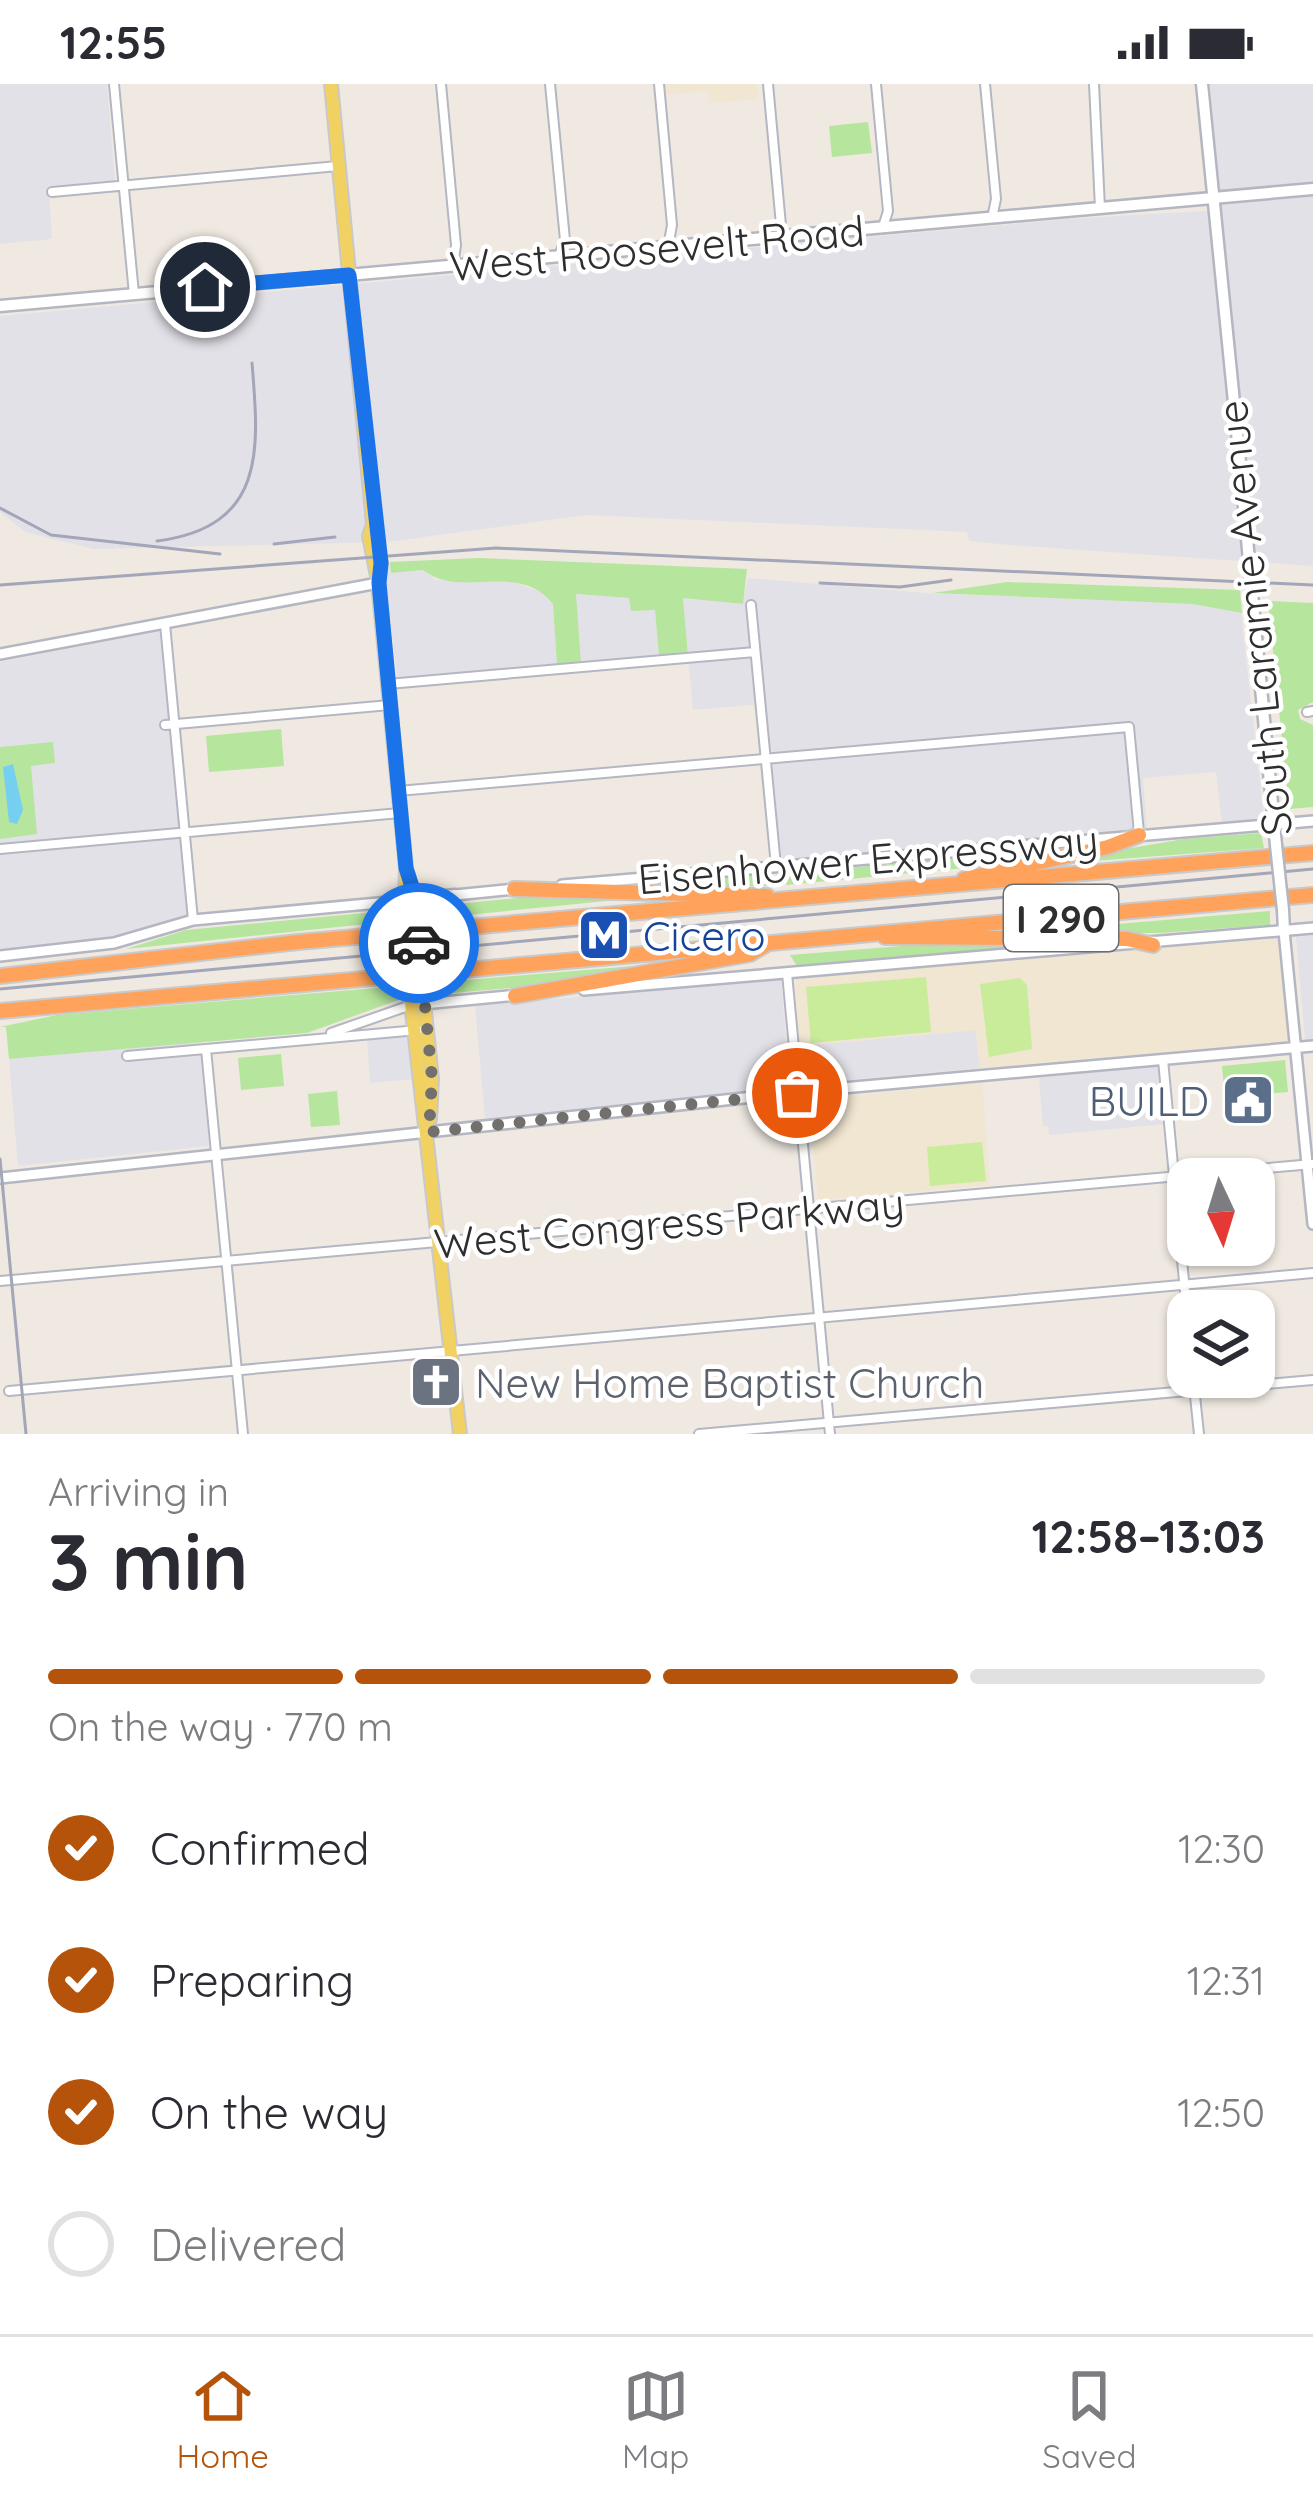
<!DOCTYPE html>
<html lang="en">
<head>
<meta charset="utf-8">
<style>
	:root { --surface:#fff; --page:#f7f7f7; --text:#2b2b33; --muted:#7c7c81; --line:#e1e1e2; --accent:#b45309 }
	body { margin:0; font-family:Quicksand,sans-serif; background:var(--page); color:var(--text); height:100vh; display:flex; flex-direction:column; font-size:45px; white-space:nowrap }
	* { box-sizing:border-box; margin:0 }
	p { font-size:39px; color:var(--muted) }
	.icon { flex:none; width:66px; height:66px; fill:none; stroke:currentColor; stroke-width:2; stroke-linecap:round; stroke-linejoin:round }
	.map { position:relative; height:1350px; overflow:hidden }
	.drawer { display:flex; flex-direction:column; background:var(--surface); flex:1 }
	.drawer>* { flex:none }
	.needle { width:78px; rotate:176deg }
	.fabs { position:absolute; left:1167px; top:1074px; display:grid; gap:24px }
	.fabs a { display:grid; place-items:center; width:108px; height:108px; border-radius:24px; background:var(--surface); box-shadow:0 3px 9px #0004; font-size:60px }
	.pin { position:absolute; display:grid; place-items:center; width:102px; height:102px; color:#fff; margin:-51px; border:6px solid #fff; border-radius:50%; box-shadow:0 3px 12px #0007 }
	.courier { position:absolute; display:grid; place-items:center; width:120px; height:120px; margin:-60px; border:9px solid #1a73e8; border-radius:50%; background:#fff; color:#222; box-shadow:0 3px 15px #0007 }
	.headline em { font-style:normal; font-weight:800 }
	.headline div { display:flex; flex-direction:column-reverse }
	.headline { display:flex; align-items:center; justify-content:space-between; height:204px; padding:0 48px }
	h1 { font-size:78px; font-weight:800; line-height:90px }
	.bar { display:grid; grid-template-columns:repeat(4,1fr); gap:18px 12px; align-content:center; height:144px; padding:0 48px }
	.bar i { height:15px; border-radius:9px; background:var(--line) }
	.bar .on { background:var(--accent) }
	.bar p { grid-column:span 4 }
	ol { padding:0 48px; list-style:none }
	li { display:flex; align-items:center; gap:36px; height:132px }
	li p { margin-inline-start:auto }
	li .icon { padding:12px; border-radius:50%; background:var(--accent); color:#fff; stroke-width:4 }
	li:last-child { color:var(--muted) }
	li i { width:66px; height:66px; border:6px solid var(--line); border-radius:50% }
	.status { display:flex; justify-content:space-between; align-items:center; height:84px; padding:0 60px; background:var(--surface); direction:ltr }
	.status svg { height:33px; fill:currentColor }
	.tabs { display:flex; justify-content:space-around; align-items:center; height:168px; border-top:3px solid var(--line); background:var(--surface); font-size:33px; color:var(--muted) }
	.tabs a { display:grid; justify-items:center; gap:6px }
	.tabs .on { color:var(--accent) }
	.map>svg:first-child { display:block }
	.industrial { fill:#e3e1e8 }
	.education { fill:#f0e6d1 }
	.green { fill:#b6e59e }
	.pitch { fill:#c9ec9a }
	.water { fill:#75cff0 }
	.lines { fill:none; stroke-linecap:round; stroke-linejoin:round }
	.minor-casing { stroke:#b4b7c1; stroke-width:12 }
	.tertiary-casing { stroke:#b4b7c1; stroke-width:14 }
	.secondary-casing { stroke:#b4b7c1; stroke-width:15 }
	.primary-casing { stroke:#c9c9c9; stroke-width:16 }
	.motorway-casing { stroke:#c9c9c9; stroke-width:18 }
	.minor { stroke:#fff; stroke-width:8 }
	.tertiary { stroke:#fff; stroke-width:9 }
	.secondary { stroke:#fff; stroke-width:10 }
	.primary { stroke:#f2d163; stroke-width:12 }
	.motorway { stroke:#ffa35c; stroke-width:14 }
	.rail { stroke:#a3a6b8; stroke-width:3 }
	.secondary-bridge-casing { stroke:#b4b7c1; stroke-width:15; stroke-linecap:butt }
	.primary-bridge-casing { stroke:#c9c9c9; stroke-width:16; stroke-linecap:butt }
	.secondary-bridge { stroke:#fff; stroke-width:10 }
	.primary-bridge { stroke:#f2d163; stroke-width:12 }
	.done { stroke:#726f6d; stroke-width:12; stroke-dasharray:0 21.6 }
	.route { stroke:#1a73e8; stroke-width:15 }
	.labels { text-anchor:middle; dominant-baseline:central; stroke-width:9; stroke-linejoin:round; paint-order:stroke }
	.shield { fill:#fff; stroke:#6d6d6d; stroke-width:3 }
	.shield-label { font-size:39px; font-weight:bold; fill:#2e2e2e }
	.street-label { font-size:42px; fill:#2e2e2e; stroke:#fff }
	.transit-label { font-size:42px; fill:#164399; stroke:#fff; text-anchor:start }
	.service-label { font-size:42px; fill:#4e5e75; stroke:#fff; text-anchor:end }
	.worship-label { font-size:42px; fill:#5b616d; stroke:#fff; text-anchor:start }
</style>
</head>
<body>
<div class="status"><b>12:55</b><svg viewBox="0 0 49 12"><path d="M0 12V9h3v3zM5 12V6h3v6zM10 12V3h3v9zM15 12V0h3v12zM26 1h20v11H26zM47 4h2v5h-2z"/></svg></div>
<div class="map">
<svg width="1313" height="1350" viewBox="0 0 1313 1350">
	<rect width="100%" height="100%" fill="#efe9e1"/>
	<path class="industrial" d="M 0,0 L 107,0 L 115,99 L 49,103 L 52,155 L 0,160 Z
		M 1210,0 L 1313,0 L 1313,482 L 1010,461 L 969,457 L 967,448 L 586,431 L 388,458 L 93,465 L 25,448 L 0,428 L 0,232 L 1069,135 L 1221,126 Z
		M 384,478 L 390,478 L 392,489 L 423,486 L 435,496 L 510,497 L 545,509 L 553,520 L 557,581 L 397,595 Z
		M 748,494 L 925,509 L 1192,520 L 1241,529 L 1264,734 L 1222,739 L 1216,688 L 1143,694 L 1147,746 L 780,777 L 765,620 L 693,626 L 683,513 L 742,520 Z
		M 575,510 L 630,514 L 655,526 L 659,573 L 581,579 Z
		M 161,547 L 180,744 L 0,762 L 0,578 Z
		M 177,754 L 182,757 L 187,833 L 107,857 L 0,869 L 0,771 Z
		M 1313,851 L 1313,955 L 1305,956 L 1296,853 Z
		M 781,895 L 790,1003 L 485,1034 L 475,922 Z
		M 976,946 L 980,984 L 803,1000 L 799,962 Z
		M 406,953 L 415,995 L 370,999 L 367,955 Z
		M 200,958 L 209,1062 L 18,1082 L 9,975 Z
		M 1159,981 L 1165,1040 L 1049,1051 L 1048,1042 L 1043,1042 L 1039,994 Z"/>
	<path class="education" d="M 662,0 L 757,0 L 758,15 L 709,19 L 708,7 L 662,11 Z
		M 1278,855 L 1289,957 L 980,984 L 976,946 L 799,962 L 795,894 Z
		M 982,999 L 990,1101 L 818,1116 L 809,1016 Z"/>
	<path class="green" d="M 868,38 L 872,69 L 832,73 L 829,42 Z
		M 479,474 L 747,485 L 743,520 L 683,514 L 688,571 L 659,573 L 655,526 L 631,527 L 629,514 L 576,510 L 581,579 L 557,581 L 553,520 C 519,476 460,516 423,486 L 391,489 L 390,478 Z
		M 1007,498 L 1240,506 L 1242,529 L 1192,520 L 933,509 Z
		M 1268,517 L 1313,519 L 1313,618 L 1298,626 L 1300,635 L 1313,641 L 1313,723 L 1289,725 Z
		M 281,645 L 284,682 L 209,688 L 206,652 Z
		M 53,658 L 55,679 L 31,682 L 37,750 L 0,755 L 0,663 Z
		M 1261,749 L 1264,764 L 1027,782 L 1184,755 Z
		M 1087,763 L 985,782 L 786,801 L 790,789 Z
		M 762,790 L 768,802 L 587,804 L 587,803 Z
		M 657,812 L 426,835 L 425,823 L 529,813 Z
		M 395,826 L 395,837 L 126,865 L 186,846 Z
		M 1270,827 L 1270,841 L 1160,849 L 1012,849 Z
		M 1101,858 L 797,882 L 790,871 L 927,860 Z
		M 658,880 L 534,902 L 431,911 L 430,899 Z
		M 400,902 L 401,915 L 307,949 L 9,975 L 6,943 L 0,943 L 57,931 Z
		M 281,970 L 284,1002 L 241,1006 L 238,974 Z
		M 1285,976 L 1288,1008 L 1225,1013 L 1222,982 Z
		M 337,1007 L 340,1041 L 311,1043 L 308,1010 Z"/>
	<path class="pitch" d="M 926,893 L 931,948 L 811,959 L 806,903 Z
		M 1020,894 L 1027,901 L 1032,965 L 989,973 L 980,900 Z
		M 982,1058 L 986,1097 L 930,1102 L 927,1063 Z"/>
	<path class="water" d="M 13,680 L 23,726 L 17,740 L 9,738 L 3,683 Z"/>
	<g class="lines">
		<g class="minor-casing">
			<path id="minor" d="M 114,0 L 134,210
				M 441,0 L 456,161 L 453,182
				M 550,0 L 565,156 L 559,172
				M 659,0 L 672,141 L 668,163
				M 768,0 L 782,152
				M 876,0 L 888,127 L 883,143
				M 985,0 L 996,115 L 992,134
				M 1094,0 L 1100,124
				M 52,108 L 338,82
				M 751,521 L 776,782
				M 165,540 L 193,836
				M 388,600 L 755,568
				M 1307,628 L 1313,627
				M 165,641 L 390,621
				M 398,707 L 1129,643 L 1139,749
				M 0,765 L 400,729
				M 787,889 L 830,1350
				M 331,949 L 411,921
				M 206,965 L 243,1350
				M 127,972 L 418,946
				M 1163,976 L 1188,1239
				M 0,1197 L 1313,1080
				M 1193,1293 L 1199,1350
				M 9,1307 L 1313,1189
				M 699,1350 L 1313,1296"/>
		</g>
		<g class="tertiary-casing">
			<path id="tertiary" d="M 0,570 L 378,499
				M 562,801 L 1313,737
				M 455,811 L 515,805
				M 1284,847 L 1313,1140
				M 0,872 L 114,859 L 193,836 L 411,816
				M 584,906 L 1313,844
				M 423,920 L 519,911
				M 0,1094 L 809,1007 L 1313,962"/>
		</g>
		<g class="secondary-casing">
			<path id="secondary" d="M 1202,0 L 1239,368
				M 0,222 L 1313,105
				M 1254,531 L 1276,761
				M 416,815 L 455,811
				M 1283,826 L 1284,847"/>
		</g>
		<g class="primary-casing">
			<path id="primary" d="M 331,0 L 373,440 L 381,479 L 378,499 L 406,784 L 404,836
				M 373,440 L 369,452 L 378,497
				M 408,791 L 417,835
				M 422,900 L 432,994 L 430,1035
				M 409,901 L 460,1350"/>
		</g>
		<g class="motorway-casing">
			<path id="motorway" d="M 964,795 L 1108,763 L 1139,751
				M 514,805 L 767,812
				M 885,853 L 1127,855 L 1153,861
				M 0,892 L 298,858 L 1313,769
				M 515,912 L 750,870 L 767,860
				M 0,927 L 1313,811"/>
		</g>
		<use href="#minor" class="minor"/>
		<use href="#tertiary" class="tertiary"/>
		<use href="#secondary" class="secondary"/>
		<use href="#primary" class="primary"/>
		<use href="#motorway" class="motorway"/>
		<path class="rail" d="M 0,424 L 51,451 L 220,470
			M 157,457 C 267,443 259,364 252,279
			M 274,460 L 335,453
			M 820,499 L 900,503 L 951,496
			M 0,501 L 496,464 L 1313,501
			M 0,905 L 1313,785
			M 0,1075 L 26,1350"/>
		<g class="secondary-bridge-casing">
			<path id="secondary-bridge" d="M 1239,368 L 1254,531
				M 1276,761 L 1283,826"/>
		</g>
		<g class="primary-bridge-casing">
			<path id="primary-bridge" d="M 417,835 L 422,900
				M 404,836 L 409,901"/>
		</g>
		<use href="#secondary-bridge" class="secondary-bridge"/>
		<use href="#primary-bridge" class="primary-bridge"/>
	</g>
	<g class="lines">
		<path class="done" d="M 419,859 L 432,994 L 429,1048 L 797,1009"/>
		<path class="route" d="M 205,203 L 349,191 L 381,479 L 379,499 L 406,784 L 416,815 L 419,859"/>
	</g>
	<defs>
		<g id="metro-square" transform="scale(2.7)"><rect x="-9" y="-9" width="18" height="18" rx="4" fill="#1a4fb4" stroke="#fff"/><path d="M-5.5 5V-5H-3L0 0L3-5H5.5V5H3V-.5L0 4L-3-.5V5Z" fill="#fff"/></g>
		<g id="civic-square" transform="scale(2.7)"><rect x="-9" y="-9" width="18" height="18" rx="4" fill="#5c6f8a" stroke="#fff"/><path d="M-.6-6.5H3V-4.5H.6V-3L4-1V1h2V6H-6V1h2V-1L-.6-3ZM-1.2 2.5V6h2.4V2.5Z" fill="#fff"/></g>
		<g id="church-square" transform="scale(2.7)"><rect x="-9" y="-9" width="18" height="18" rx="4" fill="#6b7280" stroke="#fff"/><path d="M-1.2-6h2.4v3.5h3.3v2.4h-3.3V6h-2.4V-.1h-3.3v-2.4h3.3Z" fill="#fff"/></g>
	</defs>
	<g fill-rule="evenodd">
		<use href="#metro-square" x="604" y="851"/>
		<use href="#civic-square" x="1248" y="1016"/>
		<use href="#church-square" x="436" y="1298"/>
	</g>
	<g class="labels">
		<rect class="shield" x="1004" y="801" width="114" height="66" rx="9"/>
		<g class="shield-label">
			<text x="1061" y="834">I 290</text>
		</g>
		<g class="street-label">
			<text transform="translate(657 164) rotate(-5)">West Roosevelt Road</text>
			<text transform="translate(1254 534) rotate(-96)">South Laramie Avenue</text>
			<text transform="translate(868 775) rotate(-5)">Eisenhower Expressway</text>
			<text transform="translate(669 1139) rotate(-5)">West Congress Parkway</text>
		</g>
		<g class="transit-label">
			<text x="643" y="851">Cicero</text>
		</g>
		<g class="service-label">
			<text x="1209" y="1016">BUILD</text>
		</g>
		<g class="worship-label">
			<text x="475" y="1298">New Home Baptist Church</text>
		</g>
	</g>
</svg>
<div class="fabs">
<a><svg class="needle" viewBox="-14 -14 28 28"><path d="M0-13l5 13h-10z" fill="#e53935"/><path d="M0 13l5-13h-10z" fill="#7c7c81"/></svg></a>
<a><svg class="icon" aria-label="layers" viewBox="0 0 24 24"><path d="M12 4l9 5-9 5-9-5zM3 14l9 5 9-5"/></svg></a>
</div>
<div class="pin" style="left:797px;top:1009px;background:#ea580c"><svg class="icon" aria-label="bag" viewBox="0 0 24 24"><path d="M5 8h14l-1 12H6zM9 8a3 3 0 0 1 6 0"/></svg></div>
<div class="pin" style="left:205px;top:203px;background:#1f2937"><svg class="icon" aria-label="home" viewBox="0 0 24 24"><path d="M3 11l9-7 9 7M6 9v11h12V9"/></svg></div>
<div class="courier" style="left:419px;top:859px"><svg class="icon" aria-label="car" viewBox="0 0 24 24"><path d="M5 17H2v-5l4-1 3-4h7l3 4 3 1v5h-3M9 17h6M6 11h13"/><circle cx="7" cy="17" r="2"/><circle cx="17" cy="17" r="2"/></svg></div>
</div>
<section class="drawer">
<div class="headline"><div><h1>3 min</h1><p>Arriving in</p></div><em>12:58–13:03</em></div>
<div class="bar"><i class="on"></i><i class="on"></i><i class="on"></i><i></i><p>On the way · 770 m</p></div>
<ol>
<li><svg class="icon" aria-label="check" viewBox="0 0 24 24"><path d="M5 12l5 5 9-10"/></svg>Confirmed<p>12:30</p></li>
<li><svg class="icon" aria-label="check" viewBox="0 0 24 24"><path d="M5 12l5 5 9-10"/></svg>Preparing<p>12:31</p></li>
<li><svg class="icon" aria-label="check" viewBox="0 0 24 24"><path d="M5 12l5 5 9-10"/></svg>On the way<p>12:50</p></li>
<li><i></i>Delivered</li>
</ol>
</section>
<nav class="tabs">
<a class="on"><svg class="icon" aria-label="home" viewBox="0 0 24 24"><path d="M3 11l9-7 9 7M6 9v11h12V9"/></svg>Home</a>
<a><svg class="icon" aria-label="map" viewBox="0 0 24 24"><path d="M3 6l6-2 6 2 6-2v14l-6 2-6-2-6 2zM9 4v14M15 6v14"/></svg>Map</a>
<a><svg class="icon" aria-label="saved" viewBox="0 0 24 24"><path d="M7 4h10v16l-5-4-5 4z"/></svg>Saved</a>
</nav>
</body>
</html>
